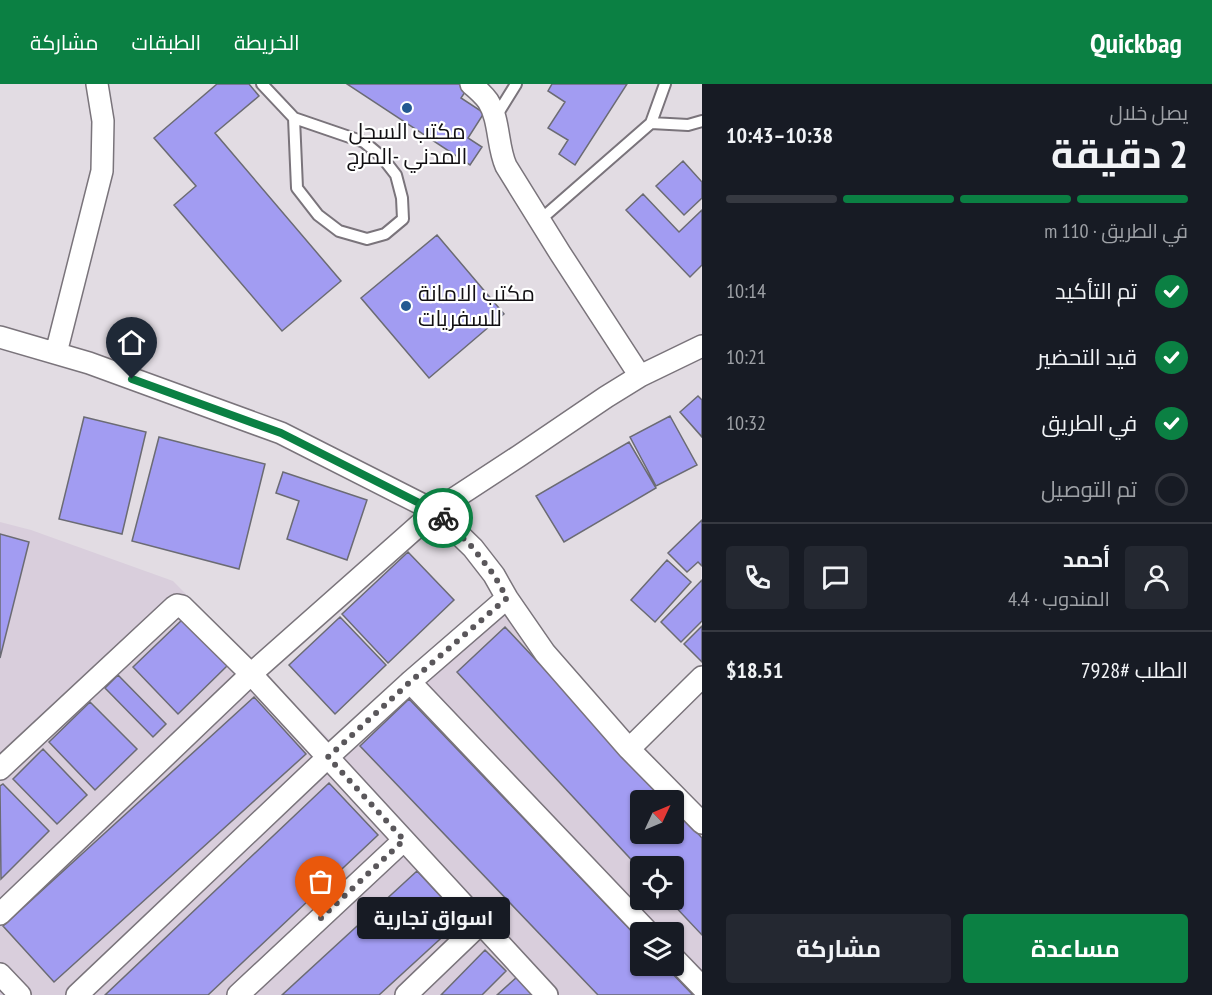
<!DOCTYPE html>
<html lang="ar">
<head>
<meta charset="utf-8">
<style>
	:root { --surface:#171b24; --page:#242831; --text:#f1f3f6; --muted:#9ea1a6; --line:#363941; --accent:#0b8043 }
	body { margin:0; font-family:"PT Sans Narrow",Cairo,sans-serif; background:var(--page); color:var(--text); direction:rtl; height:100vh; display:flex; flex-direction:column; font-size:22px; white-space:nowrap }
	* { box-sizing:border-box; margin:0 }
	p { font-size:20px; color:var(--muted) }
	.icon { flex:none; width:33px; height:33px; fill:none; stroke:currentColor; stroke-width:2; stroke-linecap:round; stroke-linejoin:round }
	.map { position:relative; flex:1; overflow:hidden; direction:ltr }
	.panel { display:flex; flex-direction:column; background:var(--surface); width:510px }
	.panel>* { flex:none }
	.needle { width:39px; rotate:46deg }
	.buttons { position:absolute; left:630px; top:706px; display:grid; gap:12px }
	.buttons a { display:grid; place-items:center; width:54px; height:54px; border-radius:6px; background:var(--surface); box-shadow:0 2px 4px #0004; font-size:30px }
	.pin { position:absolute; display:grid; place-items:center; width:51px; height:51px; color:#fff; margin:-62px -26px; border-radius:50% 50% 50% 0; rotate:-45deg; box-shadow:0 0 6px #0007 }
	.pin .icon { rotate:45deg }
	.courier { position:absolute; display:grid; place-items:center; width:60px; height:60px; margin:-30px; border:4px solid #0b8043; border-radius:50%; background:#fff; color:#222; box-shadow:0 2px 8px #0007 }
	.bubble { position:absolute; height:42px; border-radius:6px; background:var(--surface); box-shadow:0 2px 4px #0004; font-size:20px; font-weight:700; line-height:42px; text-align:center; direction:rtl }
	.head em { font-style:normal; font-weight:700 }
	.head div { display:flex; flex-direction:column-reverse }
	.head { display:flex; align-items:center; justify-content:space-between; height:102px; padding:0 24px }
	h1 { font-size:39px; font-weight:700; line-height:45px }
	.bar { display:grid; grid-template-columns:repeat(4,1fr); gap:9px 6px; align-content:center; height:72px; padding:0 24px }
	.bar i { height:8px; border-radius:4px; background:var(--line) }
	.bar .selected { background:var(--accent) }
	.bar p { grid-column:span 4 }
	.line { display:flex; align-items:center; gap:15px; padding:0 24px; border-top:2px solid var(--line) }
	.line div { flex:1 }
	.round { display:grid; place-items:center; flex:none; width:63px; height:63px; border-radius:6px; background:var(--page) }
	ol { padding:0 24px; list-style:none }
	li { display:flex; align-items:center; gap:18px; height:66px }
	li p { margin-inline-start:auto }
	li .icon { padding:6px; border-radius:50%; background:var(--accent); color:#fff; stroke-width:4 }
	li:last-child { color:var(--muted) }
	li i { width:33px; height:33px; border:3px solid var(--line); border-radius:50% }
	.button { display:flex; gap:12px; margin-top:auto; padding:12px 24px }
	.button a { flex:1; height:69px; border-radius:6px; background:var(--accent); color:#fff; font-size:24px; font-weight:700; line-height:69px; text-align:center }
	.button a+a { background:var(--page); color:var(--text) }
	header { display:flex; align-items:center; gap:36px; box-sizing:border-box; height:84px; padding:0 30px; background:var(--accent); color:#fff }
	header strong { font-size:28px }
	nav { display:flex; gap:33px; margin-inline-start:auto; font-size:21px }
	main { display:flex; flex:1; min-height:0 }
	.map>svg:first-child { display:block }
	.built { fill:#d9cedc; fill-rule:evenodd }
	.building { fill:#a29cf2; stroke:#6b6b73; stroke-width:1.5 }
	.lines { fill:none; stroke-linecap:round; stroke-linejoin:round }
	.lane-casing { stroke:#7a747b; stroke-width:14 }
	.street-casing { stroke:#7a747b; stroke-width:24 }
	.lane { stroke:#fff; stroke-width:10 }
	.street { stroke:#fff; stroke-width:21 }
	.done { stroke:#5a575b; stroke-width:6; stroke-dasharray:0 10.8 }
	.route { stroke:#0b8043; stroke-width:8 }
	.poi-dot { fill:#245992; stroke:#fff; stroke-width:2 }
	.labels { text-anchor:middle; dominant-baseline:central; stroke-width:4.5; stroke-linejoin:round; paint-order:stroke }
	.poi-label { font-size:22px; fill:#110f12; stroke:#fff }
</style>
</head>
<body>
<header>
<strong>Quickbag</strong>
<nav><a>الخريطة</a><a>الطبقات</a><a>مشاركة</a></nav>
</header>
<main>
<section class="panel">
<div class="head"><div><h1>2 دقيقة</h1><p>يصل خلال</p></div><em>10:38–10:43</em></div>
<div class="bar"><i class="selected"></i><i class="selected"></i><i class="selected"></i><i></i><p>في الطريق · 110 m</p></div>
<ol>
<li><svg class="icon" aria-label="check" viewBox="0 0 24 24"><path d="M5 12l5 5 9-10"/></svg>تم التأكيد<p>10:14</p></li>
<li><svg class="icon" aria-label="check" viewBox="0 0 24 24"><path d="M5 12l5 5 9-10"/></svg>قيد التحضير<p>10:21</p></li>
<li><svg class="icon" aria-label="check" viewBox="0 0 24 24"><path d="M5 12l5 5 9-10"/></svg>في الطريق<p>10:32</p></li>
<li><i></i>تم التوصيل</li>
</ol>
<div class="line" style="height:108px"><a class="round"><svg class="icon" aria-label="person" viewBox="0 0 24 24"><circle cx="12" cy="8" r="4"/><path d="M4 21q1-7 8-7t8 7"/></svg></a><div><b>أحمد</b><p>المندوب · 4.4</p></div><a class="round"><svg class="icon" aria-label="chat" viewBox="0 0 24 24"><path d="M4 5h16v11H9l-5 4z"/></svg></a><a class="round"><svg class="icon" aria-label="phone" viewBox="0 0 24 24"><path d="M5 4h4l2 5-3 2q2 4 5 5l2-3 5 2v4C11 20 4 13 5 4z"/></svg></a></div>
<div class="line" style="height:78px"><div>الطلب #7928</div><b>$18.51</b></div>
<div class="button"><a>مساعدة</a><a>مشاركة</a></div>
</section>
<div class="map">
<svg width="702" height="911" viewBox="0 0 702 911">
	<rect width="100%" height="100%" fill="#e2dce3"/>
	<path class="built" d="M 0,438 L 31,446 L 173,497 L 340,666 L 506,526 L 702,729 L 702,911 L 0,911 ZM 640,717 L 674,717 L 674,750 L 640,750 ZM 640,783 L 674,783 L 674,816 L 640,816 ZM 640,849 L 674,849 L 674,882 L 640,882 Z"/>
	<path class="building" d="M 217,0 L 249,0 L 259,12 L 215,49 L 341,197 L 282,247 L 174,121 L 196,102 L 154,54 Z
		M 347,0 L 459,0 L 467,5 L 461,14 L 484,29 L 468,54 L 482,63 L 470,81 Z
		M 552,0 L 627,0 L 575,81 L 559,70 L 568,56 L 548,44 L 565,18 L 548,7 Z
		M 683,77 L 702,98 L 702,114 L 684,131 L 656,102 Z
		M 643,110 L 679,148 L 702,126 L 702,181 L 690,193 L 626,126 Z
		M 437,151 L 504,230 L 429,294 L 361,214 Z
		M 698,312 L 702,316 L 702,353 L 680,328 Z
		M 670,332 L 697,381 L 656,402 L 630,353 Z
		M 84,333 L 146,348 L 122,450 L 59,435 Z
		M 159,353 L 265,380 L 239,485 L 132,457 Z
		M 629,358 L 656,404 L 564,458 L 536,412 Z
		M 283,388 L 367,416 L 347,476 L 287,455 L 299,417 L 276,409 Z
		M 702,436 L 702,482 L 698,478 L 687,488 L 668,469 Z
		M 0,450 L 29,458 L 0,574 Z
		M 408,468 L 454,516 L 388,579 L 342,530 Z
		M 667,476 L 691,498 L 655,538 L 631,516 Z
		M 702,496 L 702,537 L 681,558 L 661,538 Z
		M 340,533 L 386,581 L 335,630 L 289,581 Z
		M 184,534 L 229,580 L 178,630 L 133,583 Z
		M 702,542 L 702,578 L 684,560 Z
		M 505,543 L 668,717 L 640,717 L 640,750 L 674,750 L 674,723 L 702,754 L 702,851 L 669,816 L 674,816 L 674,783 L 640,783 L 640,785 L 457,588 Z
		M 118,591 L 166,640 L 153,653 L 105,604 Z
		M 254,613 L 306,670 L 54,898 L 3,842 Z
		M 409,615 L 640,856 L 640,882 L 665,882 L 693,911 L 598,911 L 360,662 Z
		M 90,618 L 137,665 L 95,706 L 49,658 Z
		M 43,665 L 87,711 L 57,740 L 13,695 Z
		M 329,699 L 378,751 L 208,911 L 105,911 Z
		M 3,700 L 49,747 L 1,795 L 0,702 Z
		M 417,787 L 462,835 L 379,911 L 282,911 Z
		M 485,866 L 506,887 L 482,911 L 441,911 Z
		M 517,893 L 534,911 L 497,911 Z"/>
	<g class="lines">
		<g class="lane-casing">
			<path id="lane" d="M 262,0 L 294,34 L 364,58 L 382,73 L 396,91 L 402,114 L 403,135 L 385,150 L 367,155 L 339,147 L 318,131 L 297,104 L 294,34
				M 495,34 L 516,0
				M 651,39 L 688,41 L 702,37
				M 540,136 L 651,39 L 665,0"/>
		</g>
		<g class="street-casing">
			<path id="street" d="M 471,0 C 477,5 483,10 488,17 C 500,36 497,62 506,82 L 560,169 L 640,292
				M 0,253 L 89,279 L 281,349 L 435,427 L 473,464 L 494,491 L 507,514 L 545,569 L 629,665 L 702,739
				M 56,269 L 102,87 L 103,37 L 97,0
				M 410,598 L 649,849
				M 629,665 L 702,593
				M 0,685 L 174,523 L 177,521 L 182,522 L 251,590 L 547,911
				M 0,830 L 251,590 L 435,427 L 519,372 L 606,313 L 640,292 L 702,262
				M 674,874 L 702,903
				M 0,890 L 20,911
				M 77,911 L 328,673 L 410,598 L 507,514
				M 238,911 L 404,756
				M 406,911 L 480,840"/>
		</g>
		<use href="#lane" class="lane"/>
		<use href="#street" class="street"/>
	</g>
	<g class="lines">
		<path class="done" d="M 321,834 L 404,756 L 328,673 L 410,598 L 507,514 L 494,491 L 473,464 L 443,434"/>
		<path class="route" d="M 132,295 L 281,349 L 435,427 L 443,434"/>
	</g>
	<g class="poi-dot">
		<circle cx="407" cy="24" r="6"/>
		<circle cx="406" cy="222" r="6"/>
	</g>
	<g class="labels">
		<g class="poi-label">
			<text x="407" y="47">مكتب السجل<tspan x="407" dy="25">المدني -المرج</tspan></text>
			<text x="418" y="209" text-anchor="start">مكتب الامانة<tspan x="418" dy="25">للسفريات</tspan></text>
		</g>
	</g>
</svg>
<div class="buttons">
<a><svg class="needle" viewBox="-14 -14 28 28"><path d="M0-13l5 13h-10z" fill="#e53935"/><path d="M0 13l5-13h-10z" fill="#9ea1a6"/></svg></a>
<a><svg class="icon" aria-label="locate" viewBox="0 0 24 24"><circle cx="12" cy="12" r="6"/><path d="M12 2v4M12 18v4M2 12h4M18 12h4"/></svg></a>
<a><svg class="icon" aria-label="layers" viewBox="0 0 24 24"><path d="M12 4l9 5-9 5-9-5zM3 14l9 5 9-5"/></svg></a>
</div>
<div class="pin" style="left:321px;top:834px;background:#ea580c"><svg class="icon" aria-label="bag" viewBox="0 0 24 24"><path d="M5 8h14l-1 12H6zM9 8a3 3 0 0 1 6 0"/></svg></div>
<div class="pin" style="left:132px;top:295px;background:#1f2937"><svg class="icon" aria-label="home" viewBox="0 0 24 24"><path d="M3 11l9-7 9 7M6 9v11h12V9"/></svg></div>
<div class="courier" style="left:443px;top:434px"><svg class="icon" aria-label="bike" viewBox="0 0 24 24"><circle cx="6" cy="16" r="4"/><circle cx="18" cy="16" r="4"/><path d="M6 16l4-8h5l3 8M10 8l3 8H6M13 5h3"/></svg></div>
<div class="bubble" style="left:357px;top:813px;width:153px">اسواق تجارية</div>
</div>
</main>
</body>
</html>
